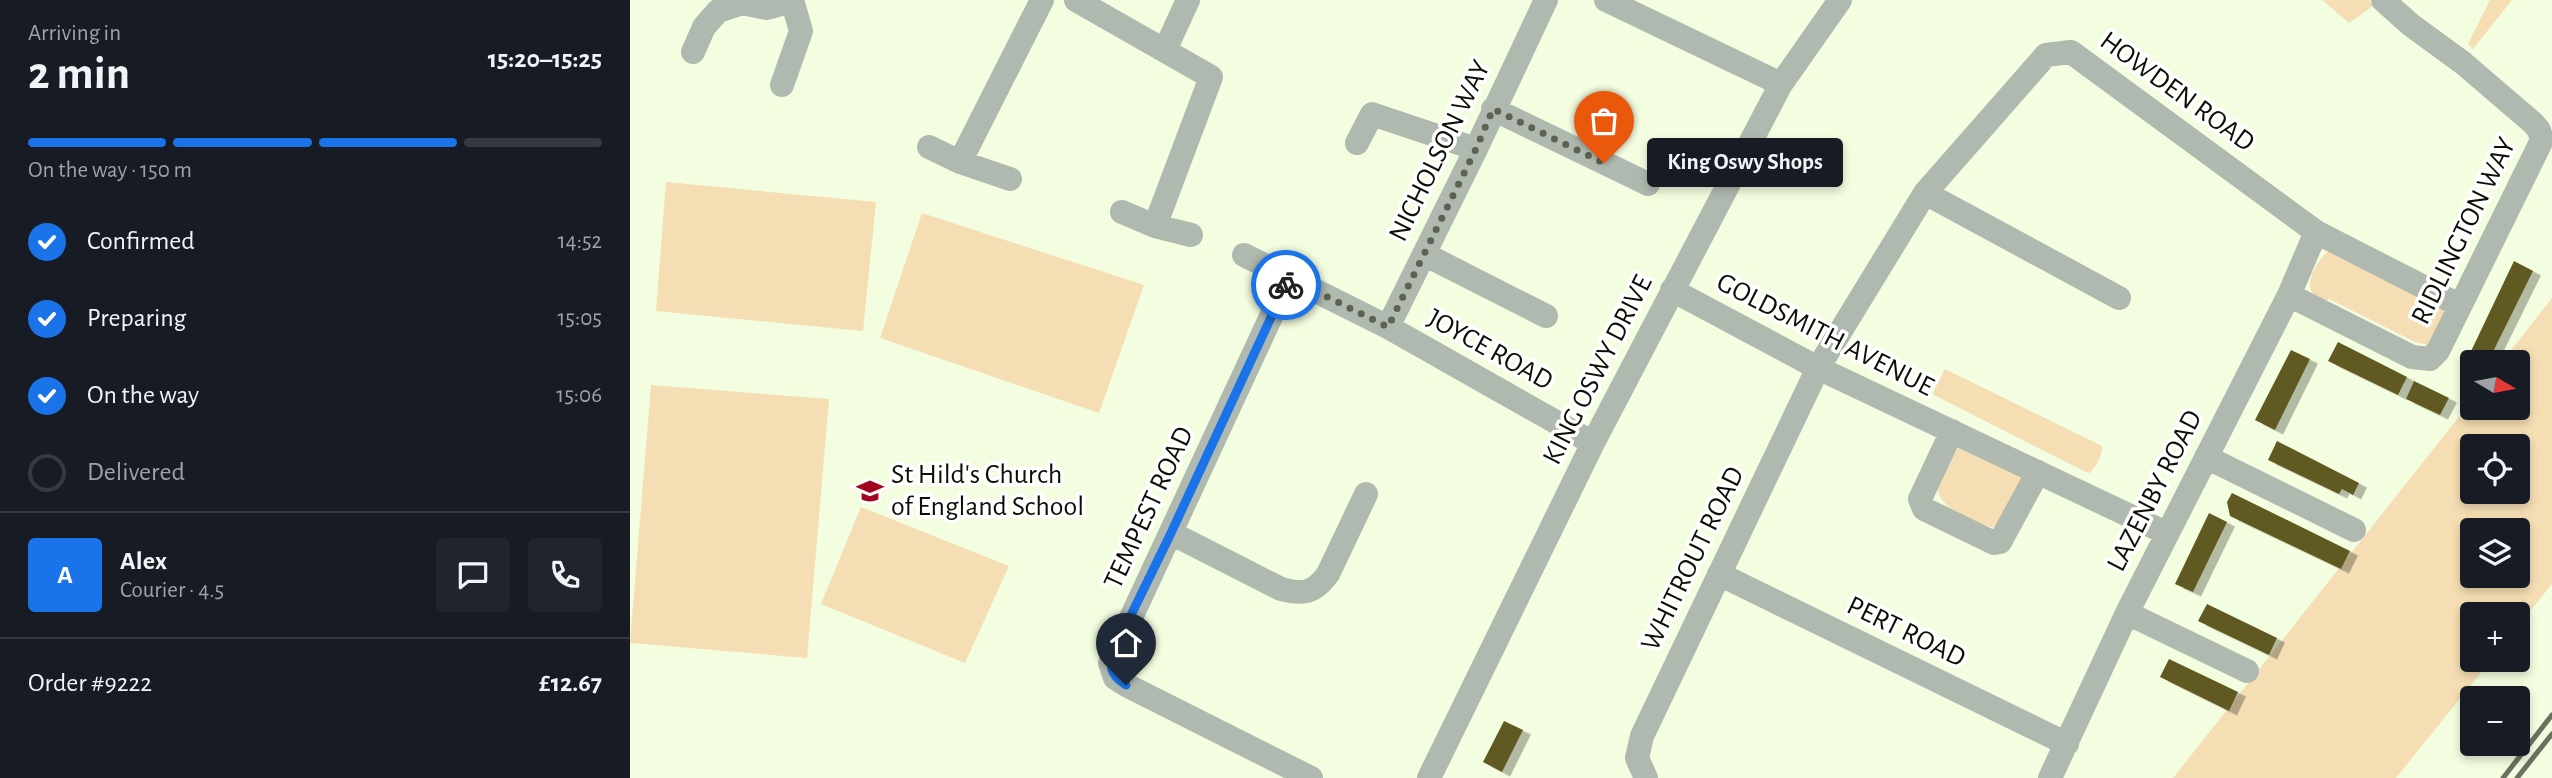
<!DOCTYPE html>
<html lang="en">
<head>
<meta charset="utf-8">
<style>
	:root { --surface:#171b24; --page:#20242c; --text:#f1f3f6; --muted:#9ea1a6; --line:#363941; --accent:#1a73e8 }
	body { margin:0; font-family:"Alegreya Sans",sans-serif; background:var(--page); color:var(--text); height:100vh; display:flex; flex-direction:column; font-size:26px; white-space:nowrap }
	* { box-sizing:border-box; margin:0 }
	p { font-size:23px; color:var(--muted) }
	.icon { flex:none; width:38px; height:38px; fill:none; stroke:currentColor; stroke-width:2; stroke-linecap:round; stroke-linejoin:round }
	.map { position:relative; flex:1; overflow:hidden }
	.panel { display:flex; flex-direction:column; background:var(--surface); width:630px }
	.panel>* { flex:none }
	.needle { width:46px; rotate:100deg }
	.tools { position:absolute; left:1830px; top:350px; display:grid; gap:14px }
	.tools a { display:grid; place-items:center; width:70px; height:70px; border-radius:7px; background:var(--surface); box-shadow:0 4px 10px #0003; font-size:35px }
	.pin { position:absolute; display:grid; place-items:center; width:60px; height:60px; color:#fff; margin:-72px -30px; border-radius:50% 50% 50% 0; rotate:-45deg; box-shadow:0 0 7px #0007 }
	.pin .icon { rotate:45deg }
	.courier { position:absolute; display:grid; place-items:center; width:70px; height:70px; margin:-35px; border:5px solid #1a73e8; border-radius:50%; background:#fff; color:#222; box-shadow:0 2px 9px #0007 }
	.bubble { position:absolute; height:49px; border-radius:7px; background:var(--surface); box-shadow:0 4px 10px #0003; font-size:23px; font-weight:700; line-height:49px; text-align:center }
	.summary em { font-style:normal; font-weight:700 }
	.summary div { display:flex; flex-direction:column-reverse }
	.summary { display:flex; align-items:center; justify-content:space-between; height:119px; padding:0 28px }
	h1 { font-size:46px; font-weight:700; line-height:52px }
	.bar { display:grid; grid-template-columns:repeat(4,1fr); gap:10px 7px; align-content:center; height:84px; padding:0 28px }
	.bar i { height:9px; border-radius:5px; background:var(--line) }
	.bar .selected { background:var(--accent) }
	.bar p { grid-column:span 4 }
	.line { display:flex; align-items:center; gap:18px; padding:0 28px; border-top:2px solid var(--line) }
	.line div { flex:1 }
	.round { display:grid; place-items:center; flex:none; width:74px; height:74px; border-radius:7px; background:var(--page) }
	ol { padding:0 28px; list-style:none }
	li { display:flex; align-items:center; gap:21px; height:77px }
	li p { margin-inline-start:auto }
	li .icon { padding:7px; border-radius:50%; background:var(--accent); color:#fff; stroke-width:4 }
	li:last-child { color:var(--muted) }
	li i { width:38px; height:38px; border:4px solid var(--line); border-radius:50% }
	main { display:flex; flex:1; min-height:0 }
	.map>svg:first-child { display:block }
	.green { fill:#f5deb3; fill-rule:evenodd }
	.building { fill:#605a22; filter:url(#shadow) }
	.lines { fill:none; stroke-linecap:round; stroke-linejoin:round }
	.minor { stroke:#b0b9af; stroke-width:24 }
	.rail { stroke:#6b715f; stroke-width:5 }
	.done { stroke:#5d6252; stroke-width:7; stroke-dasharray:0 12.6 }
	.route { stroke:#1a73e8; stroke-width:9 }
	.labels { text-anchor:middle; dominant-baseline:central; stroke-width:7; stroke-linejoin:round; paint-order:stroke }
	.street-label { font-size:28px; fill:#0c0f06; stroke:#fff }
	.poi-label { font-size:28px; fill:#0c0f06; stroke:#fff; text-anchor:start }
</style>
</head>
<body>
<main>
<section class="panel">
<div class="summary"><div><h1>2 min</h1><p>Arriving in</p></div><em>15:20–15:25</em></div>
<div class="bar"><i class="selected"></i><i class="selected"></i><i class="selected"></i><i></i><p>On the way · 150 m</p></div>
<ol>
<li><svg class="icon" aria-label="check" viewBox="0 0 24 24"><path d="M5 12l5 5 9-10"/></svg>Confirmed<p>14:52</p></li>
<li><svg class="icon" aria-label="check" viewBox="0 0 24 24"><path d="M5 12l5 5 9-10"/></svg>Preparing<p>15:05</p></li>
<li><svg class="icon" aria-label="check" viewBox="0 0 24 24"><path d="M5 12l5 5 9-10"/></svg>On the way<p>15:06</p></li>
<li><i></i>Delivered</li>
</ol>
<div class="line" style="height:126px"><b class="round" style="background:var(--accent);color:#fff">A</b><div><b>Alex</b><p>Courier · 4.5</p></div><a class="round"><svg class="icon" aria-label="chat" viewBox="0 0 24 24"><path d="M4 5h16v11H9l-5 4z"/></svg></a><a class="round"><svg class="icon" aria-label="phone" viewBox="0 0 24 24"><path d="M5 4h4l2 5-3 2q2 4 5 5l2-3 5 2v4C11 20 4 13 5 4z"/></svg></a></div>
<div class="line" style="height:91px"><div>Order #9222</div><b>£12.67</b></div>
</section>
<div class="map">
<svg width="1922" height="778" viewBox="0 0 1922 778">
	<defs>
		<filter id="shadow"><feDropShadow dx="8" dy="4.5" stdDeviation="0" flood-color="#0004"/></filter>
	</defs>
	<rect width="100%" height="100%" fill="#f3fddf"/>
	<path class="green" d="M 1692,0 L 1739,0 L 1743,6 L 1719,23 Z
		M 1860,0 L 1882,0 L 1843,49 L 1838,44 Z
		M 36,182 L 246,202 L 233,331 L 26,311 Z
		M 292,213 L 514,285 L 469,413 L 250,338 Z
		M 1701,249 L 1819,308 L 1798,345 L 1785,342 L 1699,299 L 1693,302 C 1688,298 1683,296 1681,290 C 1676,278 1691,255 1701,249 Z
		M 1922,298 L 1922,584 L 1888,626 L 1888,614 L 1843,614 L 1843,660 L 1861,660 L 1766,778 L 1543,778 L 1843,399 L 1843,408 L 1888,408 L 1888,362 L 1872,362 ZM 1843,446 L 1888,446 L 1888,492 L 1843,492 ZM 1843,530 L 1888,530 L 1888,576 L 1843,576 Z
		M 1315,369 L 1472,446 C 1473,455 1466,466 1460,473 L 1454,471 L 1304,395 L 1303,392 Z
		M 21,385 L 199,399 L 177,658 L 0,643 Z
		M 1328,447 L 1398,479 L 1367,528 C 1350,526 1307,508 1308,488 Z
		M 231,507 L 379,566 L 335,663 L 191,604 Z"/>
	<path class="building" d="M 1884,261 L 1903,271 L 1858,362 L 1843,362 L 1843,373 L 1833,368 Z
		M 1708,342 L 1777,377 L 1768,395 L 1698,361 Z
		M 1661,350 L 1680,359 L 1645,430 L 1625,420 Z
		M 1784,381 L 1819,398 L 1810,415 L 1776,399 Z
		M 1647,441 L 1729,483 L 1723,495 L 1712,489 L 1709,494 L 1638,460 Z
		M 1602,493 L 1720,551 L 1711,569 L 1600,516 L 1597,502 Z
		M 1579,513 L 1597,522 L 1563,592 L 1545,584 Z
		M 1577,604 L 1647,638 L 1639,655 L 1568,621 Z
		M 1539,659 L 1608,692 L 1599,711 L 1530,677 Z
		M 874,721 L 893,730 L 872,772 L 853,762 Z"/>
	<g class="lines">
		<path class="minor" d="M 446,0 L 581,77 L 525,226
			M 976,0 L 1151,84
			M 535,50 L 558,0
			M 63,52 L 74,27 L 88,11 L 112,3 L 137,8 L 162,1
			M 152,85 L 171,31 L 162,0
			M 863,109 L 1018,184
			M 727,143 L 742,114 L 846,149
			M 299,147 L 330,162 L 380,179
			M 330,162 L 412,0
			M 1295,193 L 1489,298
			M 492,212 L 525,226 L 561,235
			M 794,254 L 916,316
			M 614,255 L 758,327 L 963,443
			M 659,278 L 480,663 L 485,678 L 496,685 L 681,778
			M 1042,290 L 1188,368 L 1536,533
			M 1659,295 L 1782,357 L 1800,359 L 1808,351 L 1912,140 L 1909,130 L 1903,123 L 1833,63 L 1781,25 L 1753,0
			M 758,327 L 846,149 L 916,0
			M 1322,431 L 1290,499 L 1294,509 L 1364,543 L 1370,542 L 1408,472
			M 1576,457 L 1724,530
			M 541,533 L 651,589 C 674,595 684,593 698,574 L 736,494
			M 1089,574 L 1437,744
			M 1497,613 L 1617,671
			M 799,778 L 963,443 L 1151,84 L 1210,0
			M 1016,778 L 1007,758 L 1012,736 L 1188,368 L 1295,193 L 1416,55 L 1441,52 L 1686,232 L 1829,305
			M 1420,778 L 1497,613 L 1659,295 L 1686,232"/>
		<path class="rail" d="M 1873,778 L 1922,715
			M 1887,778 L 1922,734"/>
	</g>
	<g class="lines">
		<path class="done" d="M 656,285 L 659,278 L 758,327 L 846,149 L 863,109 L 974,163"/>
		<path class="route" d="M 496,685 C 479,674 479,666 485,648 L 541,533 L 656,285"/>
	</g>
	<defs>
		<g id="school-bare" transform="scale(2.1)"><path d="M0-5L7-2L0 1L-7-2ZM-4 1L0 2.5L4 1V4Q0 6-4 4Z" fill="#a2051e" stroke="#fff" stroke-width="2.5" paint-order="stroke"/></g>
	</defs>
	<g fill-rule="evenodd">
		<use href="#school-bare" x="240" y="491"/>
	</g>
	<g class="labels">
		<g class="street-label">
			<text transform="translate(1547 92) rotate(36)">HOWDEN ROAD</text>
			<text transform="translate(810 151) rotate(-64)">NICHOLSON WAY</text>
			<text transform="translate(1834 231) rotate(-64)">RIDLINGTON WAY</text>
			<text transform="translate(1195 335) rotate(27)">GOLDSMITH AVENUE</text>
			<text transform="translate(860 350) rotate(29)">JOYCE ROAD</text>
			<text transform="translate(968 370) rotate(-63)">KING OSWY DRIVE</text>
			<text transform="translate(1525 491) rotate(-63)">LAZENBY ROAD</text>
			<text transform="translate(519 508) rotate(-65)">TEMPEST ROAD</text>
			<text transform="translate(1063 559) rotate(-64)">WHITROUT ROAD</text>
			<text transform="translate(1276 632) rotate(26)">PERT ROAD</text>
		</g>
		<g class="poi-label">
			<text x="261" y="475">St Hild's Church<tspan x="261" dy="32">of England School</tspan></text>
		</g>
	</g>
</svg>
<div class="tools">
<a><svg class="needle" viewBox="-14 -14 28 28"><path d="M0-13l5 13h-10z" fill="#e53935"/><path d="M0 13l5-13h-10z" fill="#9ea1a6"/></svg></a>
<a><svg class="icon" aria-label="locate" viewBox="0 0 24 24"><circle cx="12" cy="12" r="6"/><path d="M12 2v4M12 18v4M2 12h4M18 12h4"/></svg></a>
<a><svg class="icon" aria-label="layers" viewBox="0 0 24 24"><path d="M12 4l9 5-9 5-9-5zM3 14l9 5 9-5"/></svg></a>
<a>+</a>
<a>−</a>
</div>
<div class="pin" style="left:974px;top:163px;background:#ea580c"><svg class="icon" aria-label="bag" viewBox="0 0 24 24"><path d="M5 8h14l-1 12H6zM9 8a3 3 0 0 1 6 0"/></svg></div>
<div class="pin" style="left:496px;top:685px;background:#1f2937"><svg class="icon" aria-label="home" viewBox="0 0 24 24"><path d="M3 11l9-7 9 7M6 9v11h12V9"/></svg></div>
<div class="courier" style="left:656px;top:285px"><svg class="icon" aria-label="bike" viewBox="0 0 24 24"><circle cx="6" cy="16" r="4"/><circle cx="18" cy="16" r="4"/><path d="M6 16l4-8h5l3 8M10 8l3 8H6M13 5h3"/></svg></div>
<div class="bubble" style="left:1017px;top:138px;width:196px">King Oswy Shops</div>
</div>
</main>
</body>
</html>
